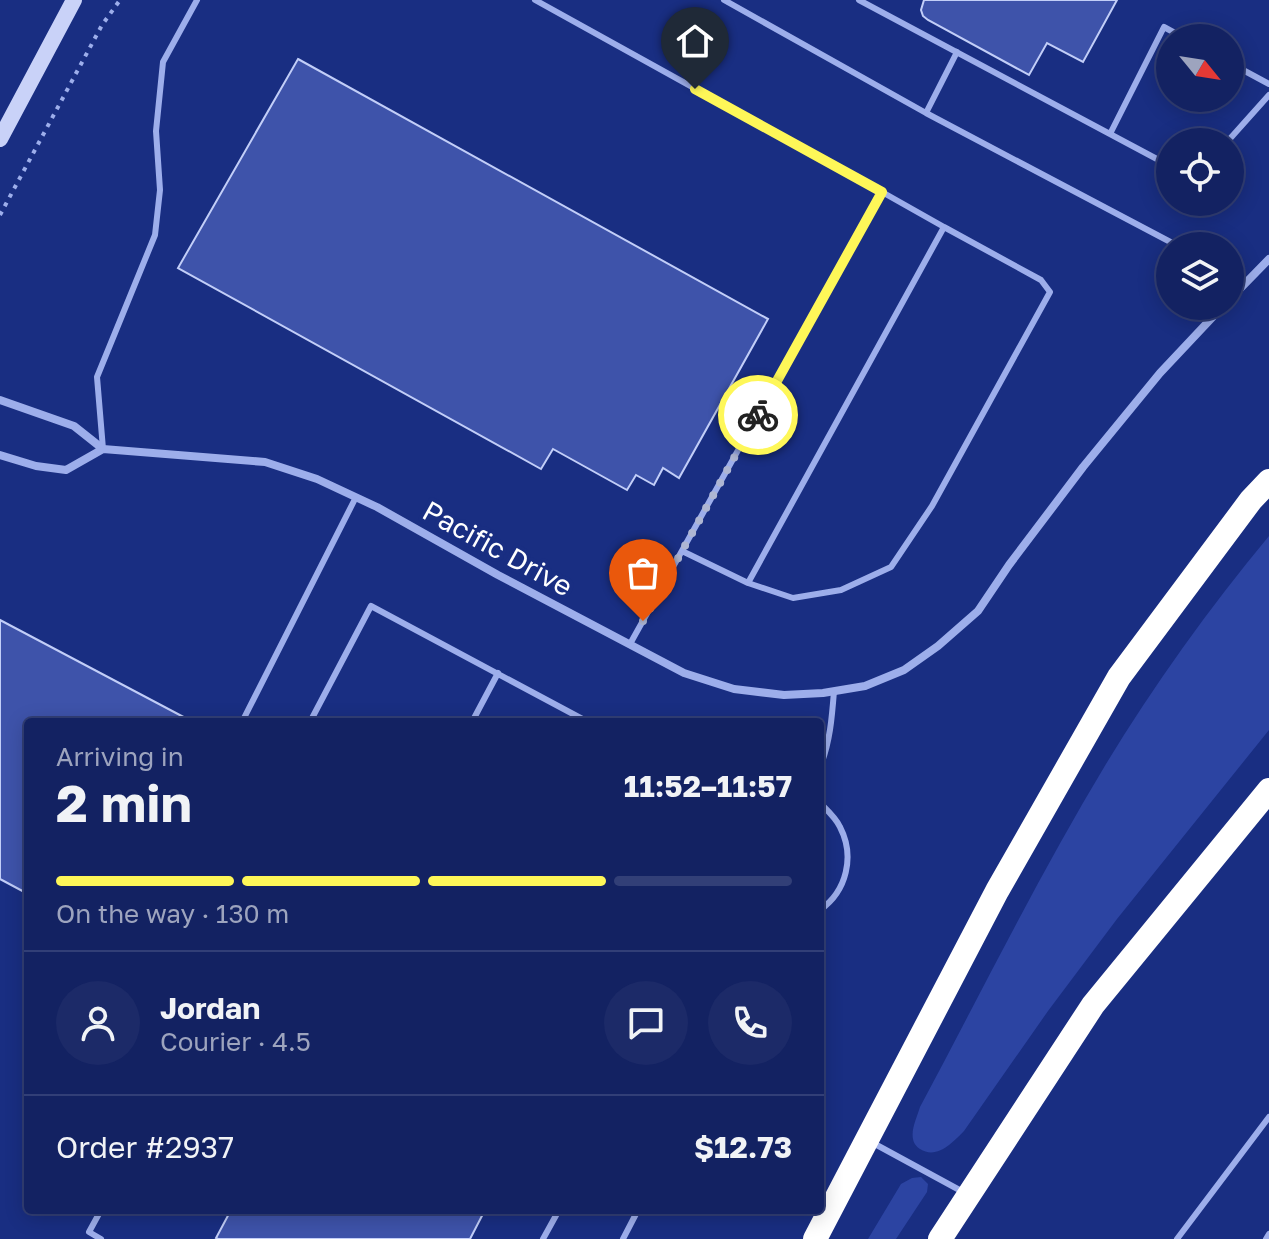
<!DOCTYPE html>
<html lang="en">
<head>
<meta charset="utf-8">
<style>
	:root { --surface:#132262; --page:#1c2a68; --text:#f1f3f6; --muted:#9da4be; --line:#323f77; --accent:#fef758 }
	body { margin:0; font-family:"Golos Text",sans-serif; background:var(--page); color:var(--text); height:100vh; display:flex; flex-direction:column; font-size:30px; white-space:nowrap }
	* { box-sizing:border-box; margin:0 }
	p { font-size:26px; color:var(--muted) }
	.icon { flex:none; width:44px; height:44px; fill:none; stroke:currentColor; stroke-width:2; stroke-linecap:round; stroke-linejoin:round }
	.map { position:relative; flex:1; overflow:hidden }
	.panel { position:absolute; left:24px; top:718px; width:800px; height:496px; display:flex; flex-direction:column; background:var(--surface); border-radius:8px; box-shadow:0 4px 20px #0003,0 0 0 2px var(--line) }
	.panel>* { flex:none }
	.needle { width:52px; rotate:120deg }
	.tools { position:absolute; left:1156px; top:24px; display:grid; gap:16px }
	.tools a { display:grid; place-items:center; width:88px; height:88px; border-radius:50%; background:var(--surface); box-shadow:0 4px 20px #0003,0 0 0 2px var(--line); font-size:40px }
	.pin { position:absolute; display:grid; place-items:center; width:68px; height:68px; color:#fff; margin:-82px -34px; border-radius:50% 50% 50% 0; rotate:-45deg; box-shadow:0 0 8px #0007 }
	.pin .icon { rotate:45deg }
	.courier { position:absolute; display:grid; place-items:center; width:80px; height:80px; margin:-40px; border:6px solid #fef758; border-radius:50%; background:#fff; color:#222; box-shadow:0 2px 10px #0007 }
	.summary em { font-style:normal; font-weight:700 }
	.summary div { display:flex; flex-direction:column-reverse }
	.summary { display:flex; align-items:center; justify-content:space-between; height:136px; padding:0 32px }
	h1 { font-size:52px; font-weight:700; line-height:60px }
	.bar { display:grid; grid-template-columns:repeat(4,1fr); gap:12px 8px; align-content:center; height:96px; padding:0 32px }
	.bar i { height:10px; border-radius:6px; background:var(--line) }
	.bar .active { background:var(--accent) }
	.bar p { grid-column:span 4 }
	.line { display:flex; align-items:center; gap:20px; padding:0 32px; border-top:2px solid var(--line) }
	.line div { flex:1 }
	.round { display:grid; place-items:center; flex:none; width:84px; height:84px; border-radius:42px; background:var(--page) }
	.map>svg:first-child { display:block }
	.green { fill:#2c44a2 }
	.building { fill:#3e53aa; stroke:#c2cef8; stroke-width:2 }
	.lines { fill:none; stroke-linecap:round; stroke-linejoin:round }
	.path { stroke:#9daeeb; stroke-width:4; stroke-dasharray:4 6; stroke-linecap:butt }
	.lane { stroke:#9daeeb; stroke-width:6 }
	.street { stroke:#9daeeb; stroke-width:8 }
	.secondary { stroke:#c9d2f8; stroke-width:16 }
	.highway { stroke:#fff; stroke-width:24 }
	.done { stroke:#aeb6d3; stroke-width:8; stroke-dasharray:0 14.4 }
	.route { stroke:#fef758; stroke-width:10 }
	.labels { text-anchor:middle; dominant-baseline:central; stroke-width:8; stroke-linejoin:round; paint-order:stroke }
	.street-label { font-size:28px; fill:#fff; stroke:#192e82 }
</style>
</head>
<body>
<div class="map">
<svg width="1269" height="1239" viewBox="0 0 1269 1239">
	<rect width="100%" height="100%" fill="#192e82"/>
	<path class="green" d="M 1269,536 L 1269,730 L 1117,919 L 1048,1011 L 964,1131 C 953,1142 937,1160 920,1149 C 916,1146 914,1144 913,1139 C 911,1129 917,1117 920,1107 C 981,993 1039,875 1106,764 C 1154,685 1209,608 1269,536 Z
		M 921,1177 L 928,1184 L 927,1192 L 896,1239 L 868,1239 L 901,1184 L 912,1178 Z"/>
	<path class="building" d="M 924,0 L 1117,0 L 1083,62 L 1047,43 L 1029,75 L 928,20 L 923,16 L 921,10 Z
		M 298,59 L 768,319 L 679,478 L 663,468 L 654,485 L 636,475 L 627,490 L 553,449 L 541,469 L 178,268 Z
		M 0,620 L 193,722 L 28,722 L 28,894 L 0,879 Z
		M 231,1210 L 485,1210 L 470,1239 L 218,1239 L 216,1238 Z"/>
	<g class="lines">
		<path class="path" d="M 0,215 L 102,25 L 120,0"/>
		<path class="lane" d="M 535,0 L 882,192 L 630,644
			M 724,0 L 926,113 L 1178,246
			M 859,0 L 1170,166
			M 1230,63 L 1269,84
			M 926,113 L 957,52
			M 1110,134 L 1164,27 L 1184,38
			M 1227,142 L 1269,95
			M 1230,273 L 1246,282
			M 103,449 L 97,377 L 155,235 L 160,190 L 156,131 L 163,62 L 197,0
			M 682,551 L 748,583 L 944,227 L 882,192
			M 748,583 L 793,598 L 841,590 L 891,567 L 932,506 L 1050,292 L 1041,280 L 944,227
			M 242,722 L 356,497
			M 310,722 L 371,606 L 588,722
			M 472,722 L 498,673
			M 820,767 C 830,743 832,717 834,691
			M 820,803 C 827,810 836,818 840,827 C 855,856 847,891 820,910
			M 873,1143 L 965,1193
			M 101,1210 L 89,1232 L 101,1239
			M 543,1239 L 559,1210
			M 623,1239 L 638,1210
			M 1177,1239 L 1269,1117
			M 1266,1239 L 1269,1234"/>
		<path class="street" d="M 1230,299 L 1269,259
			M 0,400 L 74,426 L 103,449 L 265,462 L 317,479 L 377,507 L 498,575 L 684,673 L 734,689 L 784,695 L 823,693 L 865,686 L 904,670 L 938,646 L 978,611 L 1009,565 L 1083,467 L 1160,373 L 1223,306
			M 0,455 L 36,466 L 66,470 L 103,449"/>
		<path class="secondary" d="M 0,139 L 74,0"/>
		<path class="highway" d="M 815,1239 L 997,891 L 1119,677 L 1251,500 L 1269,481
			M 940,1239 L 1093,1005 L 1269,790"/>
	</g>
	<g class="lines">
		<path class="done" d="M 643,621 L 758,415"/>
		<path class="route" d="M 695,89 L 882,192 L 758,415"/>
	</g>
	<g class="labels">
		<g class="street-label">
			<text transform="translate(498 548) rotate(29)">Pacific Drive</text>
		</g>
	</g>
</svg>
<div class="tools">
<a><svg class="needle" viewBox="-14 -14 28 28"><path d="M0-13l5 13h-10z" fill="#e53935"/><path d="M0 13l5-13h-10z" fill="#9da4be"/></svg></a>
<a><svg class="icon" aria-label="locate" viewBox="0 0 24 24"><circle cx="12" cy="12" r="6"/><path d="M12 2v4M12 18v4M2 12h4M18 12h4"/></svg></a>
<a><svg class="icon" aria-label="layers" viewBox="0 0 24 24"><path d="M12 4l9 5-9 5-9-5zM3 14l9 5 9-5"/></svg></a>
</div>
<div class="pin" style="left:643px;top:621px;background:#ea580c"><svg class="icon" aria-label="bag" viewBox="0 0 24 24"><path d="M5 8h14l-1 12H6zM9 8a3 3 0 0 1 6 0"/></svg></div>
<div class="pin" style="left:695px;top:89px;background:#1f2937"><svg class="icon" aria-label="home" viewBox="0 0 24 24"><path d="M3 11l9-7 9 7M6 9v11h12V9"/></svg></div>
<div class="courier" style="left:758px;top:415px"><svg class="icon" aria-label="bike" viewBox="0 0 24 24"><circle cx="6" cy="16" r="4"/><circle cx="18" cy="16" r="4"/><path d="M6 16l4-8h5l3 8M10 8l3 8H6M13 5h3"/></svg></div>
<section class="panel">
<div class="summary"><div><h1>2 min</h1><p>Arriving in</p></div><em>11:52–11:57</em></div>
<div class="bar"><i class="active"></i><i class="active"></i><i class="active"></i><i></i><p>On the way · 130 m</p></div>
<div class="line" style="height:144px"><a class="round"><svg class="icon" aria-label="person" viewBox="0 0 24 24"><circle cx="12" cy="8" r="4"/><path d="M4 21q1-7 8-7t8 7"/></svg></a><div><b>Jordan</b><p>Courier · 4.5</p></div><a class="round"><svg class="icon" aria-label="chat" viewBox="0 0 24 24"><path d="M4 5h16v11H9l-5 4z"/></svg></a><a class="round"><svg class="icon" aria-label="phone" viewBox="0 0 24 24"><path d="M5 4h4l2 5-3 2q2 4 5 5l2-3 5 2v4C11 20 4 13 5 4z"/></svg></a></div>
<div class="line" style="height:104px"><div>Order #2937</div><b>$12.73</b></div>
</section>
</div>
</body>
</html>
